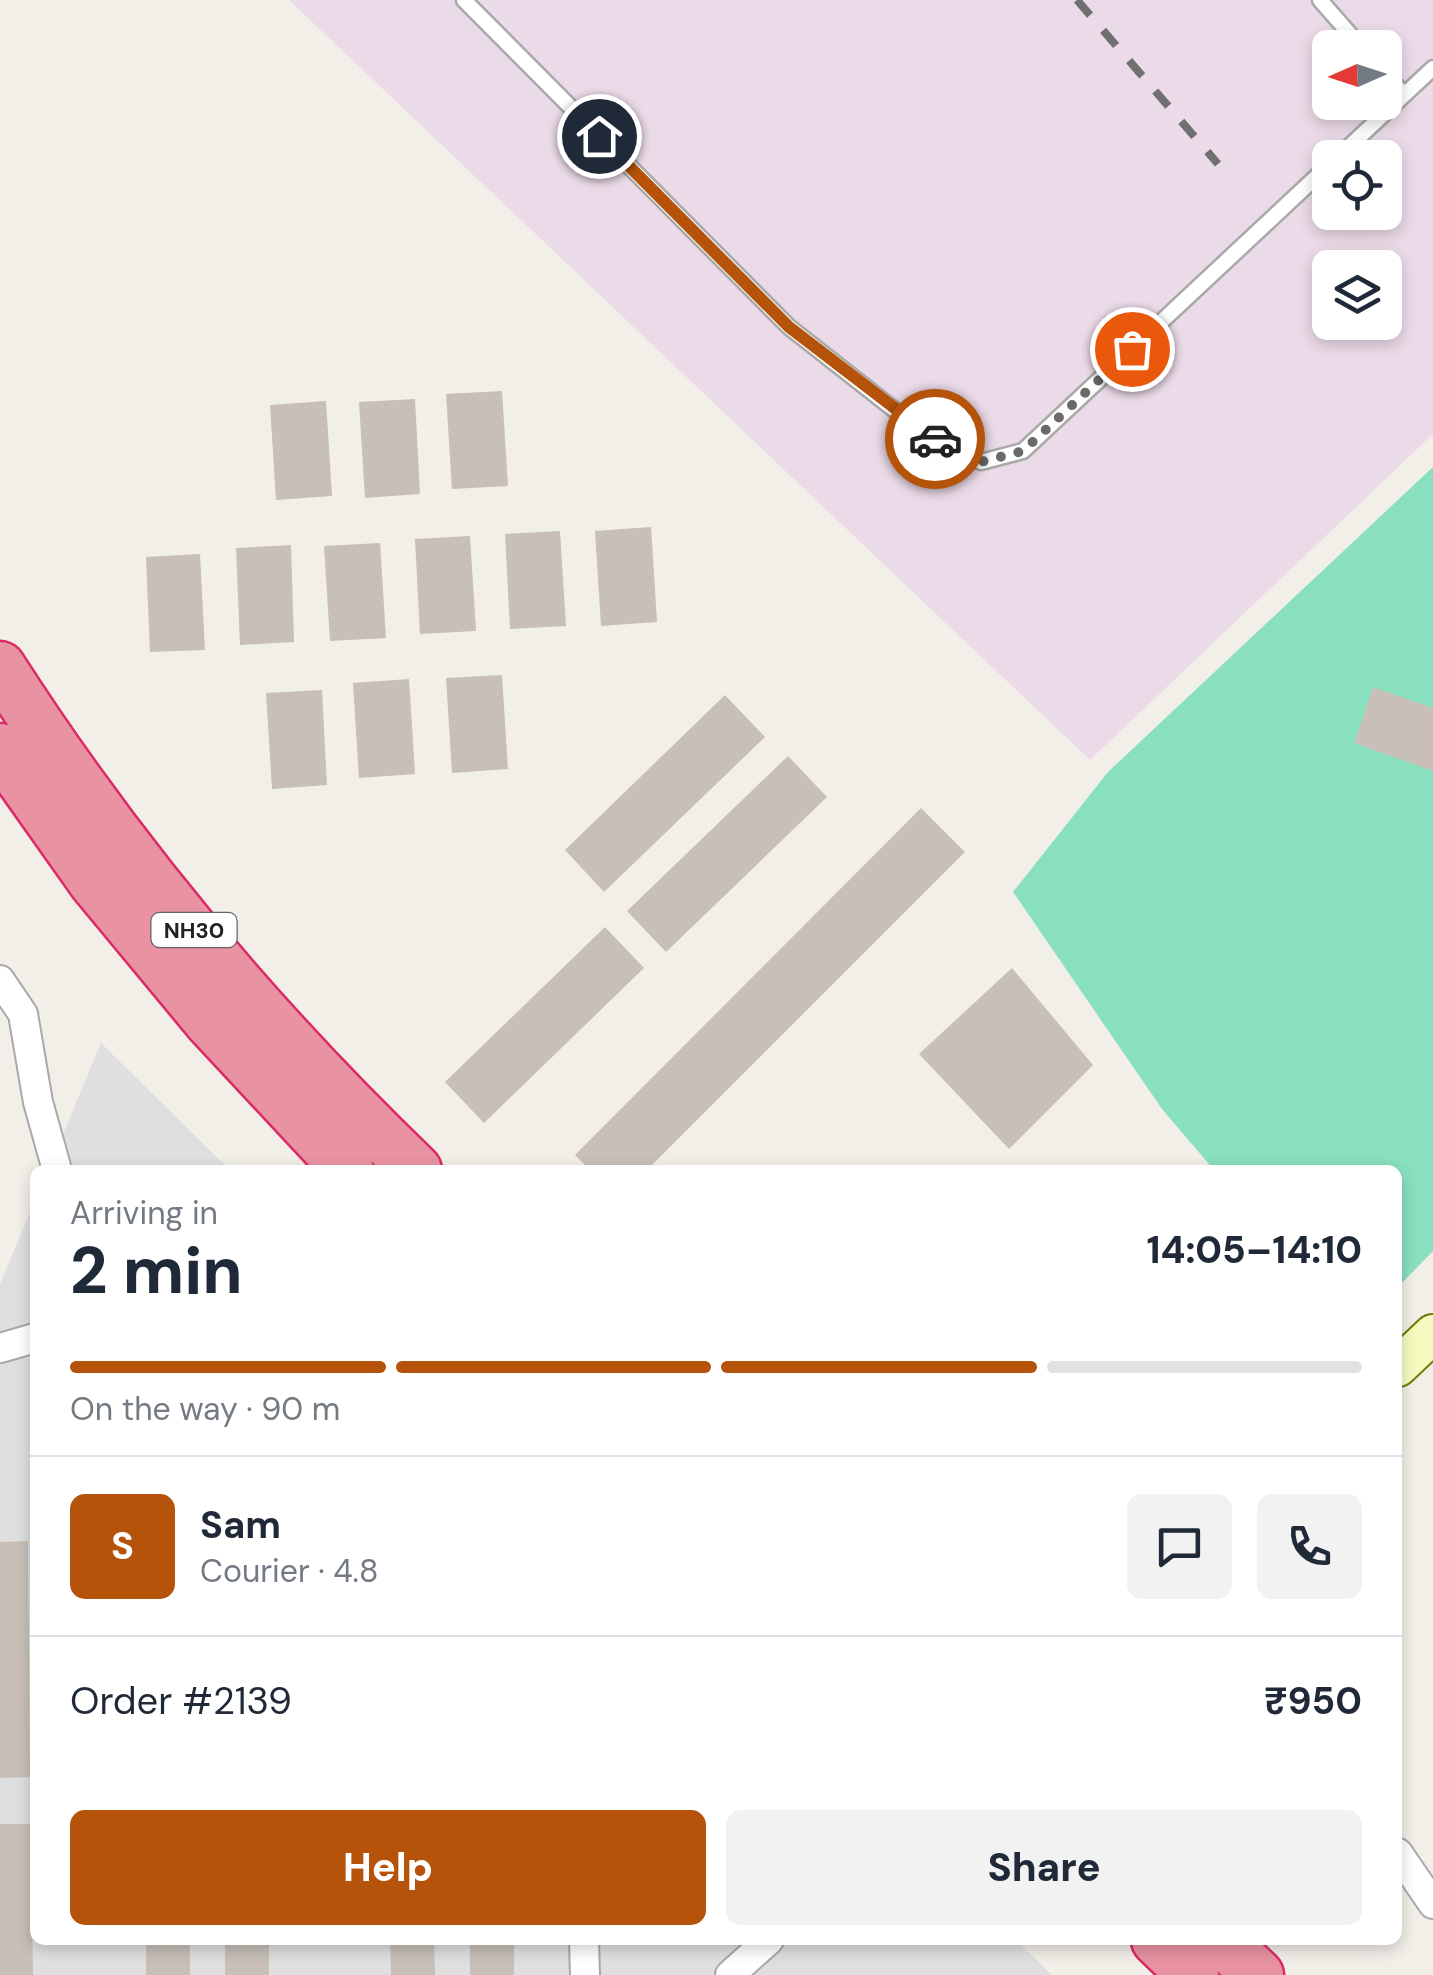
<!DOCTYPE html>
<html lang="en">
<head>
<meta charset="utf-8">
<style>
	:root { --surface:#fff; --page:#f2f2f3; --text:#1f2937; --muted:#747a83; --line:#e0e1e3; --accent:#b45309 }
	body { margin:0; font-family:"DM Sans",sans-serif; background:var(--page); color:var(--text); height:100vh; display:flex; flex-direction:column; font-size:38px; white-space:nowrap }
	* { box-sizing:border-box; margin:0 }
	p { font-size:32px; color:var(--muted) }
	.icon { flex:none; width:55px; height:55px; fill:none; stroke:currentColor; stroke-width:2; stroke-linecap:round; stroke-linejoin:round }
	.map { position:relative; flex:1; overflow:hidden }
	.details { position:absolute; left:30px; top:1165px; width:1372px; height:780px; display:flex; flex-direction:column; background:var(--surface); border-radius:15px; box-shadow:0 5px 15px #0003 }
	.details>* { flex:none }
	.needle { width:65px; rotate:267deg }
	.controls { position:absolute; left:1312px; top:30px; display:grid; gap:20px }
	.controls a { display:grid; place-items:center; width:90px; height:90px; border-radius:15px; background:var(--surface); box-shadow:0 5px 15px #0003; font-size:50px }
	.pin { position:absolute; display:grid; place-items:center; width:85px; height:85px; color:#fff; margin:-42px; border:5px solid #fff; border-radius:50%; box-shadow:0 2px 10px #0007 }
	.courier { position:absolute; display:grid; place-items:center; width:100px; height:100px; margin:-50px; border:8px solid #b45309; border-radius:50%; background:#fff; color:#222; box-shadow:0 2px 12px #0007 }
	.overview em { font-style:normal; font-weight:800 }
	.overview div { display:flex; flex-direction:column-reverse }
	.overview { display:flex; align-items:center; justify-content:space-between; height:170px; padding:0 40px }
	h1 { font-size:65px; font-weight:800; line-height:75px }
	.bar { display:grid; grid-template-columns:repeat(4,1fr); gap:15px 10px; align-content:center; height:120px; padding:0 40px }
	.bar i { height:12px; border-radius:8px; background:var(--line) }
	.bar .selected { background:var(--accent) }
	.bar p { grid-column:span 4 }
	.line { display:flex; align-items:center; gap:25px; padding:0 40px; border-top:2px solid var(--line) }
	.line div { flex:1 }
	.round { display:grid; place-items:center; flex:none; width:105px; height:105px; border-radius:15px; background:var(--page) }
	.cta { display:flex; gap:20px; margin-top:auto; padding:20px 40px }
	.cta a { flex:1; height:115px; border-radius:15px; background:var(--accent); color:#fff; font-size:40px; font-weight:800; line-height:115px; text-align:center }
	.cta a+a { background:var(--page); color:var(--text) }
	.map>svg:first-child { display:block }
	.residential { fill:#e0dfdf }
	.industrial { fill:#ebdbe8; fill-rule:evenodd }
	.pitch { fill:#88e0be }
	.building { fill:#c7bfb8 }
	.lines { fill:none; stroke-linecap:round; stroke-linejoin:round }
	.lane-casing { stroke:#a9a9a9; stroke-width:19 }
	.street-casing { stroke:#a9a9a9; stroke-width:32 }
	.secondary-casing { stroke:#707d05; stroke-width:42 }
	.highway-casing { stroke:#dc2a67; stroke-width:55 }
	.lane { stroke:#fff; stroke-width:14 }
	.street { stroke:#fff; stroke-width:28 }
	.secondary { stroke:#f7fabf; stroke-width:38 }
	.highway { stroke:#e892a2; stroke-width:50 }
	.rail { stroke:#707070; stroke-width:8; stroke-dasharray:20 20; stroke-linecap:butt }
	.done { stroke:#6b6a68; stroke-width:10; stroke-dasharray:0 18 }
	.route { stroke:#b45309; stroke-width:12 }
	.labels { text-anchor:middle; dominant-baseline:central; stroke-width:8; stroke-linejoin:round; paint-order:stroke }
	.shield { fill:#fff; stroke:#646464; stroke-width:2.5 }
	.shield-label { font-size:22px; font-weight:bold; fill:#222 }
</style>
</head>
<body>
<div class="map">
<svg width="1433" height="1975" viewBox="0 0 1433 1975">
	<rect width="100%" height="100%" fill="#f2efe9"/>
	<path class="residential" d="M 101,1043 L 230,1170 L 48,1170 Z
		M 35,1200 L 35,1940 L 1016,1940 L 1052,1975 L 0,1975 L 0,1284 Z"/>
	<path class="industrial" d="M 289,0 L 1433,0 L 1433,434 L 1090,760 ZM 1330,48 L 1385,48 L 1385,102 L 1330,102 ZM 1330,158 L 1385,158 L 1385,212 L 1330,212 ZM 1330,268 L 1385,268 L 1385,322 L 1330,322 Z"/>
	<path class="pitch" d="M 1433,467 L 1433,1251 L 1398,1287 L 1398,1170 L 1214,1170 L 1162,1109 L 1013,892 L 1108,772 Z"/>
	<path class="building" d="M 502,391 L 508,486 L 452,489 L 446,394 Z
		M 415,399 L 420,494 L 365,498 L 359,402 Z
		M 326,401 L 332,496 L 276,500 L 270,405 Z
		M 651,527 L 657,622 L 601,626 L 595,531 Z
		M 560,531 L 566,626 L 510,629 L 505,534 Z
		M 470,536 L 476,631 L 420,634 L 415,539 Z
		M 380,543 L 386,638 L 330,641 L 324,546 Z
		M 291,545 L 294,642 L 240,645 L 236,548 Z
		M 200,554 L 205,650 L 150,652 L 146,557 Z
		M 502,675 L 508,769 L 452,773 L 446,678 Z
		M 409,679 L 415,774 L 359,778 L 353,683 Z
		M 1373,687 L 1433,708 L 1433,771 L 1354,743 Z
		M 322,690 L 327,785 L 272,789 L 266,693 Z
		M 725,695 L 765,737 L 604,892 L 565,850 Z
		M 788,756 L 827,797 L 666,952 L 627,911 Z
		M 921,808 L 965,852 L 647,1170 L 590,1170 L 575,1155 Z
		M 605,927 L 644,968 L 484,1123 L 445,1082 Z
		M 1012,968 L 1093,1065 L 1009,1149 L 919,1054 Z
		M 28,1541 L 30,1777 L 0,1778 L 0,1542 Z
		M 0,1824 L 31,1824 L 33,1975 L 0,1975 Z
		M 146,1940 L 190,1940 L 190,1975 L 146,1975 Z
		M 225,1940 L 269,1940 L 269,1975 L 225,1975 Z
		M 390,1940 L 434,1940 L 435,1975 L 391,1975 Z
		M 470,1940 L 514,1940 L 514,1975 L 470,1975 Z"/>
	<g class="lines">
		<g class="lane-casing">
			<path id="lane" d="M 464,0 L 789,327 L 924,433 L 981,462 L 1023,451 L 1330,164
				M 1320,0 L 1362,48
				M 1385,73 L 1404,95
				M 1337,158 L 1433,68"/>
		</g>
		<g class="street-casing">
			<path id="street" d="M 0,980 L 23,1014 L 38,1102 L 57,1170
				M 0,1348 L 35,1338
				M 1398,1853 L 1433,1904
				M 584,1940 L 585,1975
				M 730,1975 L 769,1940"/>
		</g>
		<g class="secondary-casing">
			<path id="secondary" d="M 1398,1367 L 1433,1334"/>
		</g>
		<g class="highway-casing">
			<path id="highway" d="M 0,667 C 118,851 259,1019 416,1170
				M 0,749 L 94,882 L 210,1022 L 348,1170
				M 1157,1940 L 1193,1975
				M 1221,1940 L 1258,1975"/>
		</g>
		<use href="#lane" class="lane"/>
		<use href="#street" class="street"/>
		<use href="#secondary" class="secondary"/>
		<use href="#highway" class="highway"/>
		<path class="rail" d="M 1077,0 L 1218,164"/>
	</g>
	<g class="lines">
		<path class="done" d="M 935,439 L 981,462 L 1023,451 L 1132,349"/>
		<path class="route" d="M 599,136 L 789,327 L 935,439"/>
	</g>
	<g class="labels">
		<rect class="shield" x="151.5" y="913" width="85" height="34" rx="8"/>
		<g class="shield-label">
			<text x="194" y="930">NH30</text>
		</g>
	</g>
</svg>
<div class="controls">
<a><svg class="needle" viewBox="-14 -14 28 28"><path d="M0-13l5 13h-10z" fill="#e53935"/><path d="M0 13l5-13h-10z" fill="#747a83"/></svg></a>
<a><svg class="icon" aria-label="locate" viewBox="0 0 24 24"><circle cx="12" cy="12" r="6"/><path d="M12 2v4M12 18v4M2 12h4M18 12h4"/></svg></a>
<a><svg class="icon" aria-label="layers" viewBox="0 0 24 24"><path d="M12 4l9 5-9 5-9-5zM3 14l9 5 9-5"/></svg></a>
</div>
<div class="pin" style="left:1132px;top:349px;background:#ea580c"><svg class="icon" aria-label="bag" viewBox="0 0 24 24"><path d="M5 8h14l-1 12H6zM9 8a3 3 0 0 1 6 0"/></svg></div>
<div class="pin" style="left:599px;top:136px;background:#1f2937"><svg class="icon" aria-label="home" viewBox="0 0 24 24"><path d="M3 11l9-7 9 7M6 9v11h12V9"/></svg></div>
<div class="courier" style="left:935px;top:439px"><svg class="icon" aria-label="car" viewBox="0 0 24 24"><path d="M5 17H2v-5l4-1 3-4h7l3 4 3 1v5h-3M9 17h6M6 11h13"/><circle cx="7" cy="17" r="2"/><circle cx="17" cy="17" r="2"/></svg></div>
<section class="details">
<div class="overview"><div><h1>2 min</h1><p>Arriving in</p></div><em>14:05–14:10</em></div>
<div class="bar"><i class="selected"></i><i class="selected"></i><i class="selected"></i><i></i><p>On the way · 90 m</p></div>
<div class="line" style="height:180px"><b class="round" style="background:var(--accent);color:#fff">S</b><div><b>Sam</b><p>Courier · 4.8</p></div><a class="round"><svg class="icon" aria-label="chat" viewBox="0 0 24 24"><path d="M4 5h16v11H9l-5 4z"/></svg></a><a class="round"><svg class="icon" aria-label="phone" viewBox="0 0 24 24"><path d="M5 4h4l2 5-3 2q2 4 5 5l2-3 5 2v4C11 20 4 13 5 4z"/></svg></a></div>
<div class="line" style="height:130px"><div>Order #2139</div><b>₹950</b></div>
<div class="cta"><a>Help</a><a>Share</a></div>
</section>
</div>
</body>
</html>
